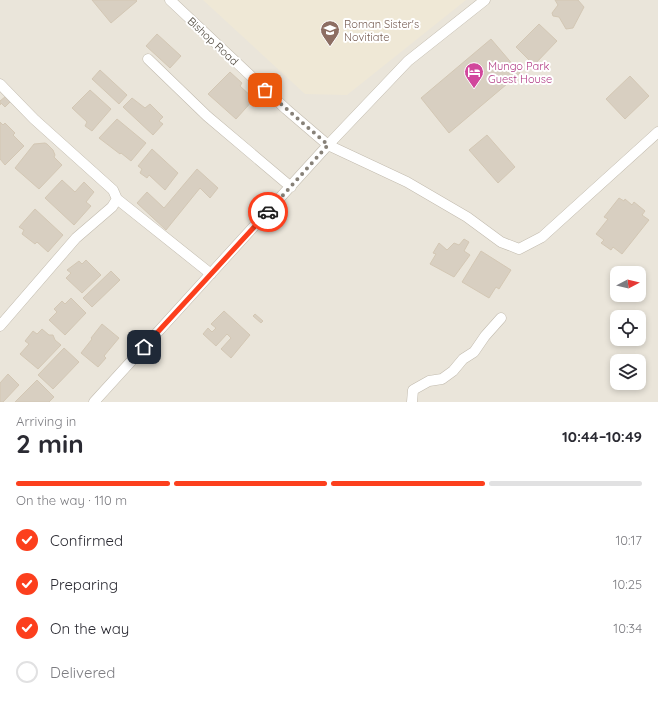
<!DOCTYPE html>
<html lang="en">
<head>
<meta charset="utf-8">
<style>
	:root { --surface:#fff; --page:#f7f7f7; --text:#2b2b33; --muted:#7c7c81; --line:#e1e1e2; --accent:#fc3f1d }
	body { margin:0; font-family:Quicksand,sans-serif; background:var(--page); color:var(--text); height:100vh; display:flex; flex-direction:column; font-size:15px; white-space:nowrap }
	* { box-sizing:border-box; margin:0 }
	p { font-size:13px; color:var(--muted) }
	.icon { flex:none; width:22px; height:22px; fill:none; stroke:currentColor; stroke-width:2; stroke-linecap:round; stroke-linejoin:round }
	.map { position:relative; height:402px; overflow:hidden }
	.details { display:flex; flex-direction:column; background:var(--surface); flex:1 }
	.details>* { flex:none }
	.needle { width:26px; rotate:83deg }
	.buttons { position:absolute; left:610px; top:266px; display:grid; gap:8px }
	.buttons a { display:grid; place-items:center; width:36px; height:36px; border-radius:8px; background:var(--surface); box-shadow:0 2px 6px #0003; font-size:20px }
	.pin { position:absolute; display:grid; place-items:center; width:34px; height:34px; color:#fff; margin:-17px; border-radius:8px; box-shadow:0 2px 6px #0006 }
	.courier { position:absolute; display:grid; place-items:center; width:40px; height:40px; margin:-20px; border:3px solid #fc3f1d; border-radius:50%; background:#fff; color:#222; box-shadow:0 1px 5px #0007 }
	.head em { font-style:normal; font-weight:800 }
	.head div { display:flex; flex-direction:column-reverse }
	.head { display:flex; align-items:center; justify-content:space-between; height:68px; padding:0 16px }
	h1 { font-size:26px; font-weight:800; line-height:30px }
	.bar { display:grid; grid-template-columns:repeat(4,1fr); gap:6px 4px; align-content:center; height:48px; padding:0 16px }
	.bar i { height:5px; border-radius:3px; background:var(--line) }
	.bar .current { background:var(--accent) }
	.bar p { grid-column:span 4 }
	ol { padding:0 16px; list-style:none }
	li { display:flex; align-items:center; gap:12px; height:44px }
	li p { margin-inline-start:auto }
	li .icon { padding:4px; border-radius:50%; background:var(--accent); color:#fff; stroke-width:4 }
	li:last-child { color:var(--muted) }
	li i { width:22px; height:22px; border:2px solid var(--line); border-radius:50% }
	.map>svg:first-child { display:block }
	.residential { fill:#eae5da; fill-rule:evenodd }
	.education { fill:#efe8d6 }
	.building { fill:#d8cfc1; stroke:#d3c7b4 }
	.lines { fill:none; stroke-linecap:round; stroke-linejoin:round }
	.minor-casing { stroke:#c2bbae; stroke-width:11 }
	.minor { stroke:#fff; stroke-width:10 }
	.done { stroke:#878178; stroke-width:4; stroke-dasharray:0 7.2 }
	.route { stroke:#fc3f1d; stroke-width:5 }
	.labels { text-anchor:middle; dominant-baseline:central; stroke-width:4; stroke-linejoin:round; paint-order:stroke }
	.education-label { font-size:11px; fill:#785e54; stroke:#fff; text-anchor:start }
	.street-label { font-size:11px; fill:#4b4439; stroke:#fff }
	.hotel-label { font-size:11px; fill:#b23c85; stroke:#fff; text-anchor:start }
</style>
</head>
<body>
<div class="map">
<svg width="658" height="402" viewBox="0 0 658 402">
	<rect width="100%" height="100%" fill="#f6f3ec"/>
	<path class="residential" d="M 0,0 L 658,0 L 658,402 L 0,402 ZM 617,273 L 639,273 L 639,295 L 617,295 ZM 617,317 L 639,317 L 639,339 L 617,339 ZM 617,361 L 639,361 L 639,383 L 617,383 Z"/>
	<path class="education" d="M 203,0 L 466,0 L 347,95 L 305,94 Z"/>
	<path class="building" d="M 92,0 L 136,0 L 137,1 L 111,23 Z
		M 555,0 L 578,0 L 584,7 L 573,28 L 566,29 L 559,17 L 553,16 L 552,13 L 558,5 Z
		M 539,24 L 557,41 L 534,65 L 516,47 Z
		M 157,34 L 181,56 L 170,68 L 146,46 Z
		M 491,39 L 520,73 L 449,133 L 421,98 Z
		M 100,70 L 127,95 L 119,104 L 92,79 Z
		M 230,72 L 242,83 L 240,86 L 254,99 L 236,119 L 208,94 Z
		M 630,76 L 649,96 L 625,119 L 606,99 Z
		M 90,90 L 111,109 L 92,131 L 85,126 L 87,122 L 72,108 Z
		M 6,96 L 11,101 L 5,107 L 1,103 L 0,105 L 0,101 Z
		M 132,98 L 145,108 L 150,104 L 163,117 L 159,121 L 163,124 L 153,135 L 123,107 Z
		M 117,119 L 146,143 L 131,161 L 121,153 L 120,154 L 99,138 Z
		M 0,122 L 3,125 L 5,123 L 15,133 L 13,135 L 24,146 L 5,165 L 0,159 Z
		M 487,135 L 515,167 L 498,183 L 469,150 Z
		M 45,143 L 47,144 L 53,150 L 55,155 L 54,157 L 62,165 L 39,189 L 15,168 L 34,144 Z
		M 152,149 L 178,173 L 165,190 L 149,175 L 147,178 L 140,173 L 142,169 L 138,166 Z
		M 197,169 L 218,188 L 210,198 L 200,188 L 166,230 L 137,203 L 147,192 L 164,208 Z
		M 62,180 L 75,192 L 84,182 L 94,192 L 86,202 L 91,206 L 74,225 L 45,198 Z
		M 619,198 L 624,201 L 625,199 L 632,205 L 634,202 L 645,211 L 642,215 L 649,220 L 622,254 L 613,247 L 611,250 L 601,243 L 604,240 L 596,234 L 608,219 L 604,217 Z
		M 35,209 L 63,235 L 48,252 L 37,242 L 35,244 L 22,234 L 24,230 L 19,227 Z
		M 464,239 L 469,242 L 464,251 L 470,255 L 454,277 L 430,264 L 436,254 L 433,253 L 439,243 L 447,250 L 454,243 L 459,245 Z
		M 481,251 L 511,270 L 499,289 L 496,287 L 489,298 L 462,282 Z
		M 86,260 L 101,275 L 82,293 L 66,278 L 71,273 L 67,270 L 79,261 L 82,264 Z
		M 111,271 L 120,280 L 92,307 L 83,298 Z
		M 71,298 L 86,313 L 65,335 L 49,320 L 57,312 L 54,309 L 62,301 L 65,304 Z
		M 224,311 L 250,335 L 231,358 L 221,349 L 231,338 L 227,334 L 216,346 L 203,334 L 208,328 L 212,332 L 216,328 L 211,324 Z
		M 255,314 L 263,321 L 261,323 L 253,316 Z
		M 102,324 L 119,338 L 104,356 L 106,358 L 98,367 L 81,353 L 92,339 L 91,338 Z
		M 42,329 L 49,335 L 53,335 L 55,340 L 61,345 L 38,369 L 20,354 L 29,344 L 25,341 L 33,331 L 37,334 Z
		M 64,348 L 79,362 L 53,389 L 38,375 Z
		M 8,374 L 19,385 L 3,402 L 0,402 L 0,383 Z
		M 37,380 L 54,397 L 49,402 L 15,402 Z"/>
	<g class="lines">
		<g class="minor-casing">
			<path id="minor" d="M 170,0 L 286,109 L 328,145 L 407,182 L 467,217 L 501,242 L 519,249 L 542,237 L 658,132
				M 148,59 L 207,116 L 291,187
				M 0,84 L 34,119 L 113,190 L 117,199 L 112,207 L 76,238 L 0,326
				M 117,199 L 211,274
				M 94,402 L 328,145 L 408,61 L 485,0
				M 412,402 L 413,390 L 429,381 L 442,379 L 453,371 L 463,359 L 474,352 L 485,336 L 501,318"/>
		</g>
		<use href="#minor" class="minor"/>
	</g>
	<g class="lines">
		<path class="done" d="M 265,90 L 328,145 L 268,212"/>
		<path class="route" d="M 144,347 L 268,212"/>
	</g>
	<defs>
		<g id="school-pin" transform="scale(1)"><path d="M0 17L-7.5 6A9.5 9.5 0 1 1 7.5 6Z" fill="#8d6e63" stroke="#fff"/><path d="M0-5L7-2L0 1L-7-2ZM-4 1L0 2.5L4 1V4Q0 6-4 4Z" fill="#fff"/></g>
		<g id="hotel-pin" transform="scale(1)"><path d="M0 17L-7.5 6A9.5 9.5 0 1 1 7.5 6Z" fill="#d1479c" stroke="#fff"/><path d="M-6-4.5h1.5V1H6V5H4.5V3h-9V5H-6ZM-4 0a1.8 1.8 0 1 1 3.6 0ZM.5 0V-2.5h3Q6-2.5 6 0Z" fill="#fff"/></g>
	</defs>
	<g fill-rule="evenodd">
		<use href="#school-pin" x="330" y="30"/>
		<use href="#hotel-pin" x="474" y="72"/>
	</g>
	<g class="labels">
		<g class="education-label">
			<text x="344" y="24">Roman Sister's<tspan x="344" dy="13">Novitiate</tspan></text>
		</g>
		<g class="street-label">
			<text transform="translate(213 41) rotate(43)">Bishop Road</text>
		</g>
		<g class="hotel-label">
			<text x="488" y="66">Mungo Park<tspan x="488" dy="13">Guest House</tspan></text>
		</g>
	</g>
</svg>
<div class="buttons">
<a><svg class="needle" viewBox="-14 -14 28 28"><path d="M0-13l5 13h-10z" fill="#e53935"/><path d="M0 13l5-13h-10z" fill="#7c7c81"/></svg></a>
<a><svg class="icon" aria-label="locate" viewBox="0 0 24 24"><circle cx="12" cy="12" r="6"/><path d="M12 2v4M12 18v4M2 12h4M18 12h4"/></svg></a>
<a><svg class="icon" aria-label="layers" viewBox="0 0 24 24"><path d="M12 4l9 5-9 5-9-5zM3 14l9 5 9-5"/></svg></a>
</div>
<div class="pin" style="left:265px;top:90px;background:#ea580c"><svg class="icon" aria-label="bag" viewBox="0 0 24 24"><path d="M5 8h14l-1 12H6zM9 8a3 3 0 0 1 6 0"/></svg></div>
<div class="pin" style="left:144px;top:347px;background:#1f2937"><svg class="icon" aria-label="home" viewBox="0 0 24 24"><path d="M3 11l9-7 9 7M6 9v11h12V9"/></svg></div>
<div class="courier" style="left:268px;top:212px"><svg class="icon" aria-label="car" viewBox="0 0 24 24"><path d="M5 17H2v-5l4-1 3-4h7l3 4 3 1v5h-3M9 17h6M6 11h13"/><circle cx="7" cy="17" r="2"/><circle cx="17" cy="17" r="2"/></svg></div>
</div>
<section class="details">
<div class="head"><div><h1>2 min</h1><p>Arriving in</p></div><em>10:44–10:49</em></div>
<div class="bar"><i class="current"></i><i class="current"></i><i class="current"></i><i></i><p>On the way · 110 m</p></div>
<ol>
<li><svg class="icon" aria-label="check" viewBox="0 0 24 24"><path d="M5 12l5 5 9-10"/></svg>Confirmed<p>10:17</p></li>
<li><svg class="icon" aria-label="check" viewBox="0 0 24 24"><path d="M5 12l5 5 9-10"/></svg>Preparing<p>10:25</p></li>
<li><svg class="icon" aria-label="check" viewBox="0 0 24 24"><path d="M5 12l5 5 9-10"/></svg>On the way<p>10:34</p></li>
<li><i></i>Delivered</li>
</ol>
</section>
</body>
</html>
